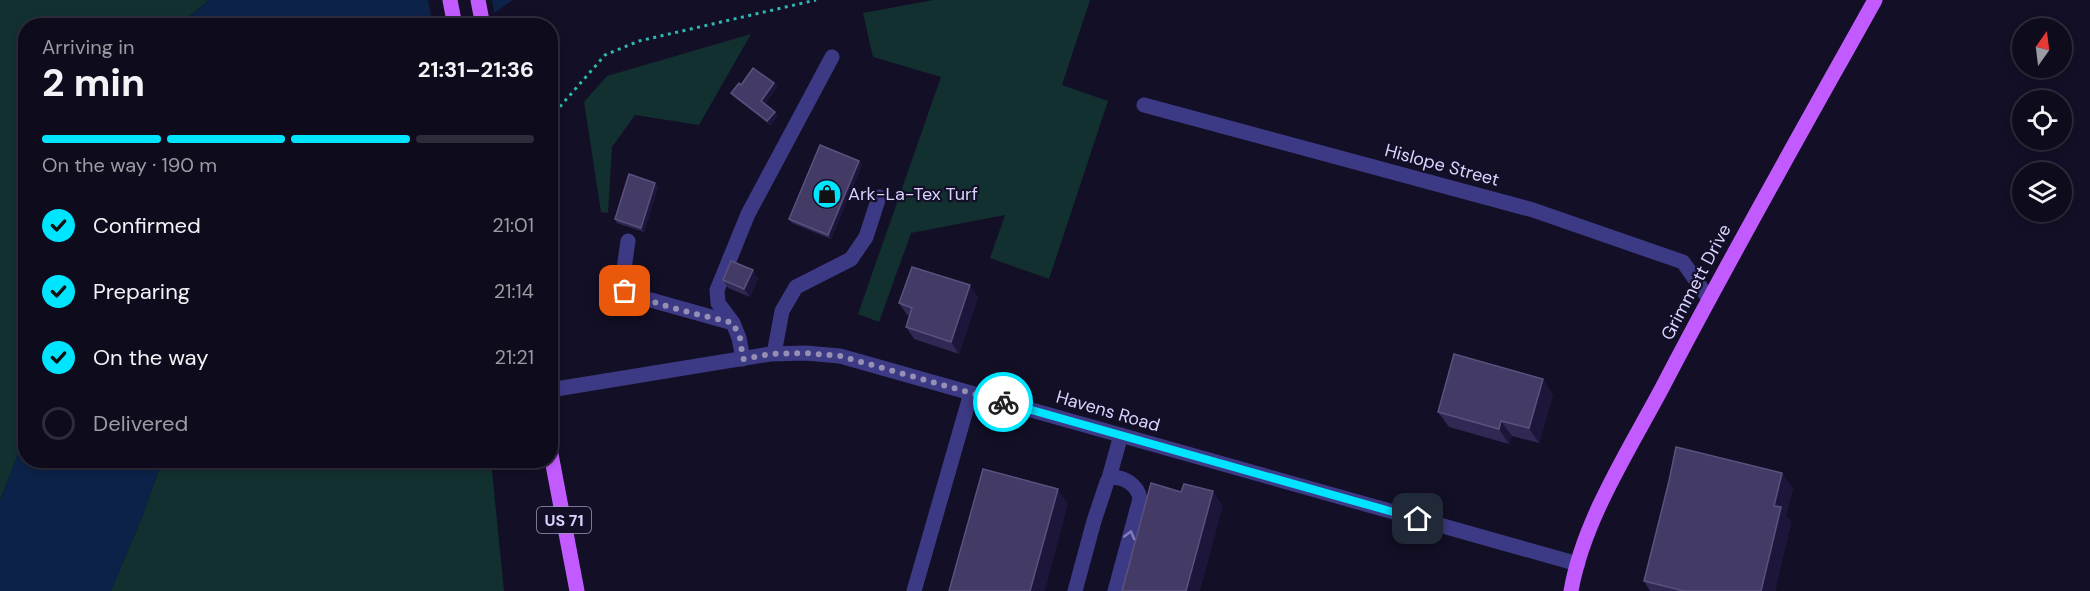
<!DOCTYPE html>
<html lang="en">
<head>
<meta charset="utf-8">
<style>
	:root { --surface:#0e0b1c; --page:#171425; --text:#f1f3f6; --muted:#9b9ba3; --line:#2e2b3b; --accent:#00e5ff }
	body { margin:0; font-family:"DM Sans",sans-serif; background:var(--page); color:var(--text); height:100vh; display:flex; flex-direction:column; font-size:22px; white-space:nowrap }
	* { box-sizing:border-box; margin:0 }
	p { font-size:20px; color:var(--muted) }
	.icon { flex:none; width:33px; height:33px; fill:none; stroke:currentColor; stroke-width:2; stroke-linecap:round; stroke-linejoin:round }
	.map { position:relative; flex:1; overflow:hidden }
	.drawer { position:absolute; left:18px; top:18px; width:540px; height:450px; display:flex; flex-direction:column; background:var(--surface); border-radius:24px; box-shadow:0 3px 9px #0003,0 0 0 2px var(--line) }
	.drawer>* { flex:none }
	.needle { width:39px; rotate:14deg }
	.tools { position:absolute; left:2012px; top:18px; display:grid; gap:12px }
	.tools a { display:grid; place-items:center; width:60px; height:60px; border-radius:50%; background:var(--surface); box-shadow:0 3px 9px #0003,0 0 0 2px var(--line); font-size:30px }
	.pin { position:absolute; display:grid; place-items:center; width:51px; height:51px; color:#fff; margin:-26px; border-radius:12px; box-shadow:0 3px 9px #0006 }
	.courier { position:absolute; display:grid; place-items:center; width:60px; height:60px; margin:-30px; border:4px solid #00e5ff; border-radius:50%; background:#fff; color:#222; box-shadow:0 2px 8px #0007 }
	.overview em { font-style:normal; font-weight:700 }
	.overview div { display:flex; flex-direction:column-reverse }
	.overview { display:flex; align-items:center; justify-content:space-between; height:102px; padding:0 24px }
	h1 { font-size:39px; font-weight:700; line-height:45px }
	.bar { display:grid; grid-template-columns:repeat(4,1fr); gap:9px 6px; align-content:center; height:72px; padding:0 24px }
	.bar i { height:8px; border-radius:4px; background:var(--line) }
	.bar .selected { background:var(--accent) }
	.bar p { grid-column:span 4 }
	ol { padding:0 24px; list-style:none }
	li { display:flex; align-items:center; gap:18px; height:66px }
	li p { margin-inline-start:auto }
	li .icon { padding:6px; border-radius:50%; background:var(--accent); color:#111; stroke-width:4 }
	li:last-child { color:var(--muted) }
	li i { width:33px; height:33px; border:3px solid var(--line); border-radius:50% }
	.map>svg:first-child { display:block }
	.green { fill:#12302f }
	.water { fill:#0c2248 }
	.pier { fill:#130f26 }
	.lines { fill:none; stroke-linecap:round; stroke-linejoin:round }
	.path { stroke:#2fb8b0; stroke-width:3; stroke-dasharray:3 4.5; stroke-linecap:butt }
	.minor { stroke:#3d3a85; stroke-width:15 }
	.major { stroke:#c25bff; stroke-width:15 }
	.wall { fill:#312854 }
	.shaded-wall { fill:#1d163a }
	.building { fill:#433a66; stroke:#5a527e; stroke-width:1.5 }
	.oneway { stroke:#837fbc }
	.done { stroke:#948fb3; stroke-width:6; stroke-dasharray:0 10.8 }
	.route { stroke:#00e5ff; stroke-width:8 }
	.labels { text-anchor:middle; dominant-baseline:central; stroke-width:4.5; stroke-linejoin:round; paint-order:stroke }
	.shield { fill:#130f26; stroke:#9e99be; stroke-width:1.5 }
	.shield-label { font-size:16px; font-weight:bold; fill:#d9d4ff }
	.street-label { font-size:18px; fill:#d9d4ff; stroke:#130f26 }
	.poi-label { font-size:18px; fill:#d9d4ff; stroke:#130f26; text-anchor:start }
</style>
</head>
<body>
<div class="map">
<svg width="2090" height="591" viewBox="0 0 2090 591">
	<rect width="100%" height="100%" fill="#130f26"/>
	<path class="green" d="M 0,0 L 209,0 L 180,25 L 26,26 L 25,436 L 0,501 Z
		M 933,0 L 1090,0 L 1062,85 L 1108,101 L 1049,279 L 990,258 L 1005,215 L 911,233 L 879,322 L 858,314 L 941,77 L 873,57 L 863,13 Z
		M 751,34 L 699,125 L 635,115 L 612,147 L 608,213 L 601,212 L 584,102 L 607,76 Z
		M 162,461 L 491,461 L 504,591 L 111,591 L 143,514 Z"/>
	<path class="water" d="M 209,0 L 513,0 L 477,25 L 180,26 Z
		M 25,436 L 26,460 L 162,461 L 143,514 L 111,591 L 0,591 L 0,501 Z"/>
	<path class="pier" d="M 428,0 L 492,0 L 495,16 L 482,26 L 433,25 Z"/>
	<g class="lines">
		<path class="path" d="M 550,118 L 605,55 L 639,41 L 816,0"/>
		<path class="minor" d="M 1144,105 L 1533,210 L 1683,262 L 1709,299
			M 628,241 L 622,283 L 625,291 L 640,297 L 733,323
			M 774,354 L 782,311 L 796,287 L 851,259 L 866,237 L 879,197
			M 743,359 L 739,338 L 733,323 L 718,303 L 717,290 L 748,214 L 832,57
			M 550,390 L 770,354 L 805,353 L 840,356 L 1578,564
			M 1109,478 L 1121,435
			M 914,591 L 971,393
			M 1075,591 L 1094,521 L 1107,482 L 1109,478 C 1123,475 1138,485 1140,499 L 1115,591"/>
		<path class="major" d="M 450,0 L 455,26
			M 478,0 L 483,26
			M 550,449 L 577,591
			M 1571,591 C 1583,521 1629,450 1662,388 C 1730,257 1803,129 1875,0"/>
	</g>
	<path class="wall" d="M 774,83 L 777,87 L 765,104 L 778,116 L 770,125 L 734,97 L 731,93 L 741,85 Z
		M 859,161 L 862,165 L 831,239 L 792,223 L 789,219 Z
		M 658,187 L 644,232 L 617,223 L 615,219 Z
		M 758,278 L 750,297 L 728,288 L 723,280 Z
		M 978,297 L 959,354 L 914,339 L 906,327 L 909,315 L 907,315 L 899,303 Z
		M 1553,394 L 1539,443 L 1512,436 L 1509,444 L 1449,427 L 1438,412 Z
		M 1669,481 L 1793,488 L 1786,515 L 1791,522 L 1775,591 L 1650,591 L 1644,581 Z"/>
	<path class="shaded-wall" d="M 774,83 L 777,87 L 764,105 L 761,101 Z
		M 775,112 L 778,116 L 770,125 L 767,121 Z
		M 859,161 L 862,165 L 831,239 L 828,235 Z
		M 655,183 L 658,187 L 644,232 L 641,228 Z
		M 753,270 L 758,278 L 750,297 L 744,289 Z
		M 970,285 L 978,297 L 959,354 L 951,342 Z
		M 1543,379 L 1553,394 L 1539,443 L 1529,428 Z
		M 1501,421 L 1512,436 L 1509,444 L 1499,429 Z
		M 1782,473 L 1793,488 L 1786,515 L 1791,522 L 1775,591 L 1761,591 L 1774,506 Z
		M 1058,489 L 1068,504 L 1045,591 L 1030,591 Z
		M 1213,491 L 1223,506 L 1200,591 L 1186,591 Z"/>
	<path class="building" d="M 753,68 L 774,83 L 761,101 L 775,112 L 767,121 L 731,93 L 739,83 L 741,85 Z
		M 820,145 L 859,161 L 828,235 L 789,219 Z
		M 629,174 L 655,183 L 641,228 L 615,219 Z
		M 731,261 L 753,270 L 744,289 L 723,280 Z
		M 912,267 L 970,285 L 951,342 L 906,327 L 912,308 L 899,303 Z
		M 1454,354 L 1543,379 L 1529,428 L 1501,421 L 1499,429 L 1438,412 Z
		M 1676,447 L 1782,473 L 1774,506 L 1781,507 L 1761,591 L 1684,591 L 1644,581 L 1669,481 Z
		M 983,469 L 1058,489 L 1030,591 L 949,591 Z
		M 1151,483 L 1181,492 L 1184,484 L 1213,491 L 1186,591 L 1122,591 Z"/>
	<defs><path id="oneway-chevron" d="M-2-3.5L2.5 0L-2 3.5" fill="none" stroke-width="1.6" stroke-linecap="round" stroke-linejoin="round" transform="scale(1.5)"/></defs>
	<use class="oneway" href="#oneway-chevron" transform="translate(1130 535) rotate(-75)"/>
	<g class="lines">
		<path class="done" d="M 625,291 C 659,306 697,314 733,323 L 740,338 L 743,359 L 770,354 L 805,353 L 840,356 L 1003,402"/>
		<path class="route" d="M 1003,402 L 1418,519"/>
	</g>
	<defs>
		<g id="shop-disc" transform="scale(1.5)"><circle r="9.5" fill="#00e5ff" stroke="#130f26"/><path d="M-5-2.5h2.3a2.7 3.5 0 0 1 5.4 0H5L5.5 6h-11ZM-1.5-2.5h3a1.5 2.3 0 0 0-3 0Z" fill="#111"/></g>
	</defs>
	<g fill-rule="evenodd">
		<use href="#shop-disc" x="827" y="194"/>
	</g>
	<g class="labels">
		<rect class="shield" x="537" y="507" width="54" height="26" rx="4.5"/>
		<g class="shield-label">
			<text x="564" y="520">US 71</text>
		</g>
		<g class="street-label">
			<text transform="translate(1442 165) rotate(15)">Hislope Street</text>
			<text transform="translate(1696 282) rotate(-62)">Grimmett Drive</text>
			<text transform="translate(1108 411) rotate(16)">Havens Road</text>
		</g>
		<g class="poi-label">
			<text x="848" y="194">Ark-La-Tex Turf</text>
		</g>
	</g>
</svg>
<div class="tools">
<a><svg class="needle" viewBox="-14 -14 28 28"><path d="M0-13l5 13h-10z" fill="#e53935"/><path d="M0 13l5-13h-10z" fill="#9b9ba3"/></svg></a>
<a><svg class="icon" aria-label="locate" viewBox="0 0 24 24"><circle cx="12" cy="12" r="6"/><path d="M12 2v4M12 18v4M2 12h4M18 12h4"/></svg></a>
<a><svg class="icon" aria-label="layers" viewBox="0 0 24 24"><path d="M12 4l9 5-9 5-9-5zM3 14l9 5 9-5"/></svg></a>
</div>
<div class="pin" style="left:625px;top:291px;background:#ea580c"><svg class="icon" aria-label="bag" viewBox="0 0 24 24"><path d="M5 8h14l-1 12H6zM9 8a3 3 0 0 1 6 0"/></svg></div>
<div class="pin" style="left:1418px;top:519px;background:#1f2937"><svg class="icon" aria-label="home" viewBox="0 0 24 24"><path d="M3 11l9-7 9 7M6 9v11h12V9"/></svg></div>
<div class="courier" style="left:1003px;top:402px"><svg class="icon" aria-label="bike" viewBox="0 0 24 24"><circle cx="6" cy="16" r="4"/><circle cx="18" cy="16" r="4"/><path d="M6 16l4-8h5l3 8M10 8l3 8H6M13 5h3"/></svg></div>
<section class="drawer">
<div class="overview"><div><h1>2 min</h1><p>Arriving in</p></div><em>21:31–21:36</em></div>
<div class="bar"><i class="selected"></i><i class="selected"></i><i class="selected"></i><i></i><p>On the way · 190 m</p></div>
<ol>
<li><svg class="icon" aria-label="check" viewBox="0 0 24 24"><path d="M5 12l5 5 9-10"/></svg>Confirmed<p>21:01</p></li>
<li><svg class="icon" aria-label="check" viewBox="0 0 24 24"><path d="M5 12l5 5 9-10"/></svg>Preparing<p>21:14</p></li>
<li><svg class="icon" aria-label="check" viewBox="0 0 24 24"><path d="M5 12l5 5 9-10"/></svg>On the way<p>21:21</p></li>
<li><i></i>Delivered</li>
</ol>
</section>
</div>
</body>
</html>
